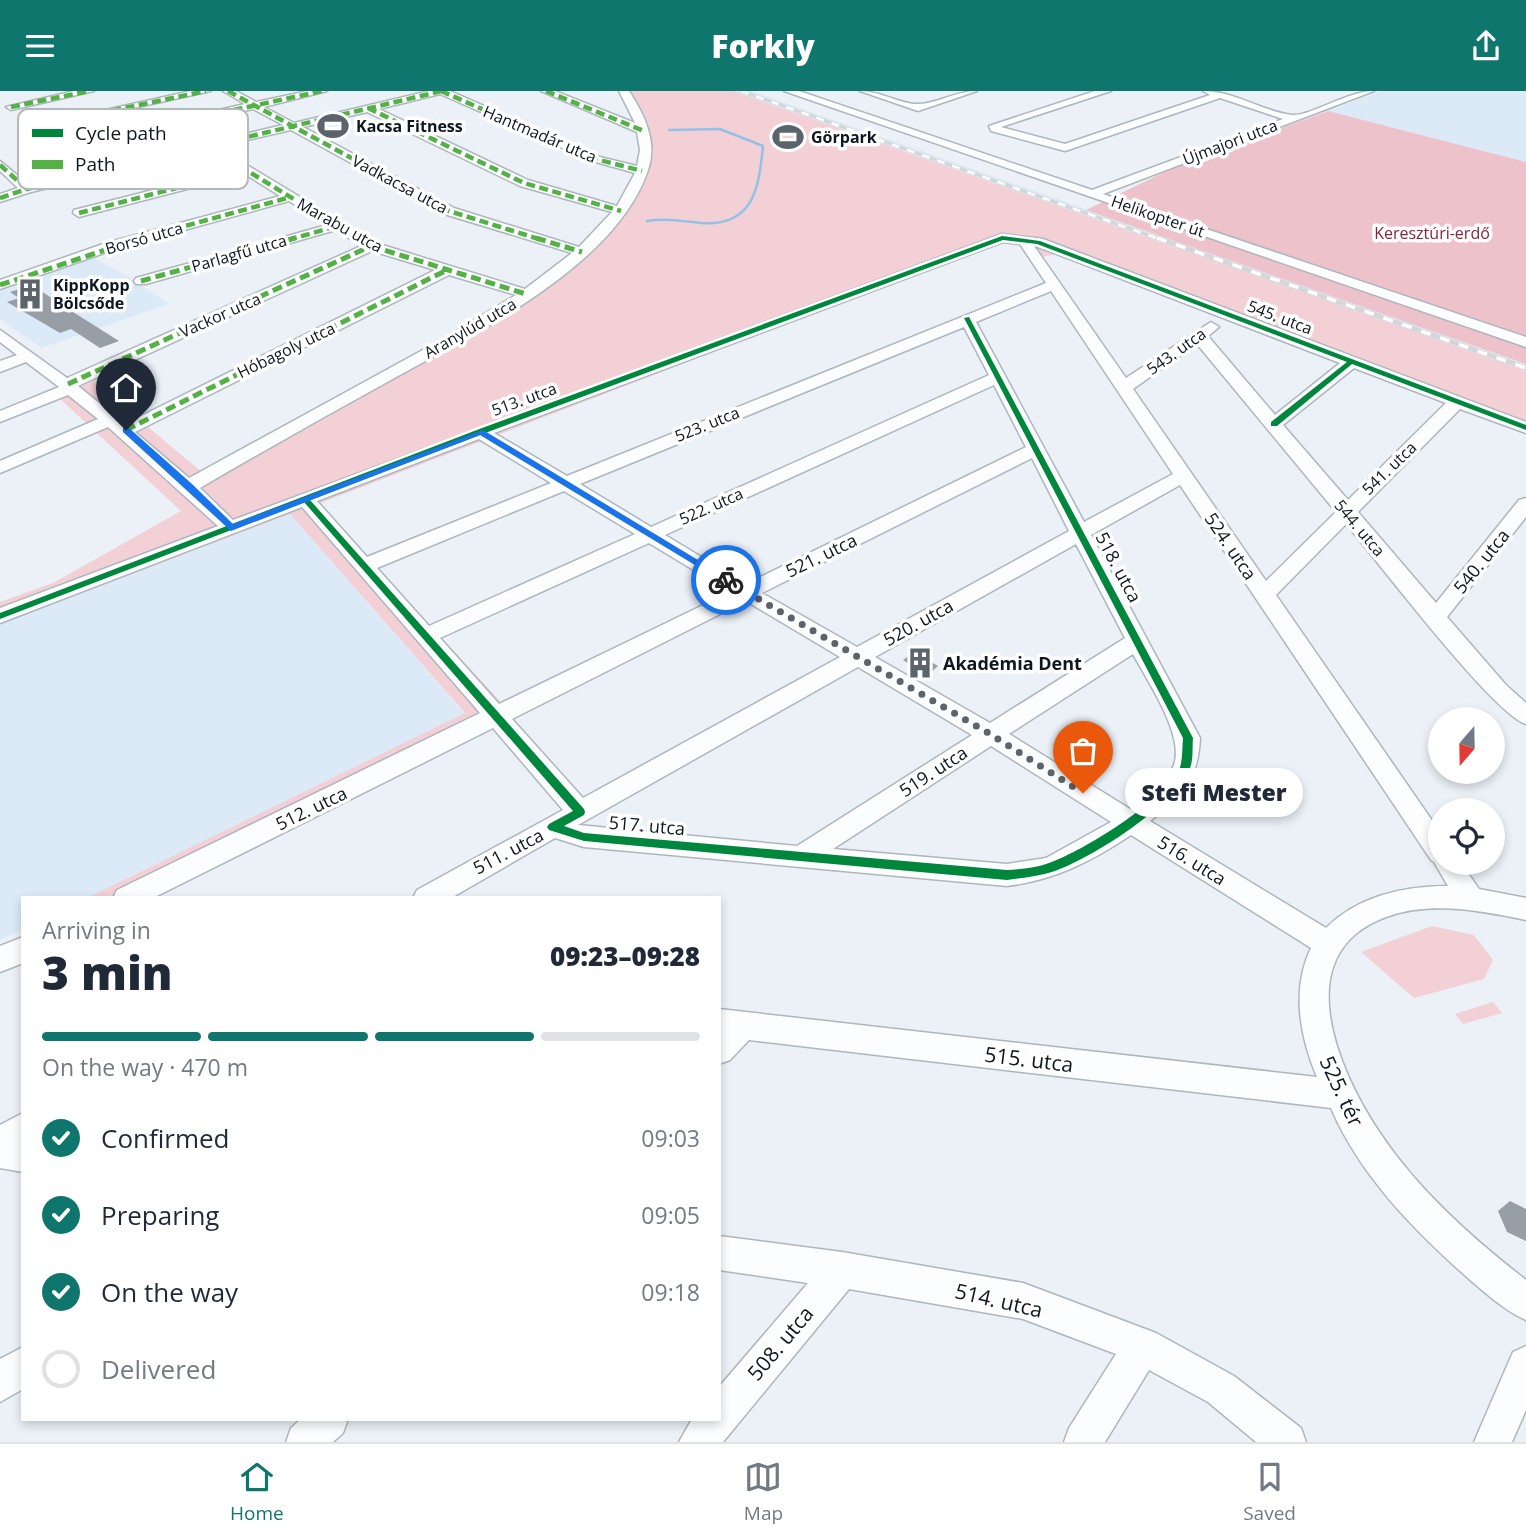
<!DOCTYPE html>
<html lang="en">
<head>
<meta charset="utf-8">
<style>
	:root { --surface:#fff; --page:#f6f6f7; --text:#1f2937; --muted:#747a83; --line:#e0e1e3; --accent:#0f766e }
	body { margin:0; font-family:"Open Sans",sans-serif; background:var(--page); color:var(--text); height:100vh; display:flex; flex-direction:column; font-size:26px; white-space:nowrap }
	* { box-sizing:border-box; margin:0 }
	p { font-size:23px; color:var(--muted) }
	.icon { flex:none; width:38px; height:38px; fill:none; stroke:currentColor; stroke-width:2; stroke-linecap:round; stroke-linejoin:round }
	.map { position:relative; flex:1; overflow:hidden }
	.side { position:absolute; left:21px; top:805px; width:700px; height:525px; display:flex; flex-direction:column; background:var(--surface); border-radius:0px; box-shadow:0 4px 10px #0003 }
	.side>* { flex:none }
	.needle { width:46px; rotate:200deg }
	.controls { position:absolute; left:1428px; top:616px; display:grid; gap:14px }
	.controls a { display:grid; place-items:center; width:77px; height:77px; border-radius:50%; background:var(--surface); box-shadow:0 4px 10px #0003; font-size:35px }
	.pin { position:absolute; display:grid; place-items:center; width:60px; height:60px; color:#fff; margin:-72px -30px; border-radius:50% 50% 50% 0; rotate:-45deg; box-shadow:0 0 7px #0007 }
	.pin .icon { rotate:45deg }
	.courier { position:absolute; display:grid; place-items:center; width:70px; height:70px; margin:-35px; border:5px solid #1a73e8; border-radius:50%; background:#fff; color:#222; box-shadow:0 2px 9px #0007 }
	.bubble { position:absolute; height:49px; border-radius:24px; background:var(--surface); box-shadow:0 4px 10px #0003; font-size:23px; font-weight:800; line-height:49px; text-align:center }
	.head em { font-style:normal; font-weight:800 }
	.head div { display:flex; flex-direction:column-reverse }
	.head { display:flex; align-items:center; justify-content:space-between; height:119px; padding:0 21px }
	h1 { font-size:46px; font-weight:800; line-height:52px }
	.bar { display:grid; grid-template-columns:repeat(4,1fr); gap:10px 7px; align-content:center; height:84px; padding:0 21px }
	.bar i { height:9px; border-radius:5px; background:var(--line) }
	.bar .active { background:var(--accent) }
	.bar p { grid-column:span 4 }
	ol { padding:0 21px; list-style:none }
	li { display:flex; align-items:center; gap:21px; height:77px }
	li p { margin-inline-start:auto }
	li .icon { padding:7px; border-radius:50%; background:var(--accent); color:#fff; stroke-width:4 }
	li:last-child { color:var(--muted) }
	li i { width:38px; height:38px; border:4px solid var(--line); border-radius:50% }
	header { display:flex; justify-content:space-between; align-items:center; height:91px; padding:0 21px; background:var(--accent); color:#fff; font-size:32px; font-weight:800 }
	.dock { display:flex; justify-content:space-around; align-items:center; height:98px; border-top:2px solid var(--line); background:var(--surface); font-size:19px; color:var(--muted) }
	.dock a { display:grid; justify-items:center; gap:4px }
	.dock .active { color:var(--accent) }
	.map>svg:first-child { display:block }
	.built { fill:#dbeaf6 }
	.green { fill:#f2d0d6 }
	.forest { fill:#eec2ca }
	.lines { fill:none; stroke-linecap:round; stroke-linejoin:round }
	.stream { stroke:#94c1e8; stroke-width:2.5 }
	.building { fill:#979ea6 }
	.minor-casing { stroke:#aeb6bd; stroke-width:3 }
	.minor { fill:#fcfdfe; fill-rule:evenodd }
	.rail-far1-casing { stroke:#d4d6d8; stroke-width:3.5 }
	.rail-casing { stroke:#d4d6d8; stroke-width:5 }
	.rail-far1 { stroke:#fff; stroke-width:2.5; stroke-dasharray:8; stroke-linecap:butt }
	.rail { stroke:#fff; stroke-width:3.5; stroke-dasharray:10; stroke-linecap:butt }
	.quiet-far1 { stroke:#54b145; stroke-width:4.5; stroke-dasharray:9 4.5; stroke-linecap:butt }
	.quiet { stroke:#54b145; stroke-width:5; stroke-dasharray:10 5; stroke-linecap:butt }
	.cycleway-casing { stroke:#fff; stroke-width:5 }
	.cycleway { fill:#00873e; fill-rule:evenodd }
	.route { fill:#1a73e8 }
	.done { stroke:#5b636b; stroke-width:7; stroke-dasharray:0 12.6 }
	.labels { text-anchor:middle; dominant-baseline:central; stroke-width:7; stroke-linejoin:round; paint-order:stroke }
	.far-poi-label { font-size:16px; font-weight:bold; fill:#0d171f; stroke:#fff; text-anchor:start }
	.far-street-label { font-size:16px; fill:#0d171f; stroke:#fff }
	.far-park-label { font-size:16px; fill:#86253a; stroke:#fff }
	.street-label { font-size:18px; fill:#0d171f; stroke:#fff }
	.poi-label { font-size:18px; font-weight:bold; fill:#0d171f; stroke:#fff; text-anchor:start }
	.near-street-label { font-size:21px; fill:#0d171f; stroke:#fff }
	.key { fill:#fff; stroke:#b6b9bc; stroke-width:2 }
	.key-label { font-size:19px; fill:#0d171f }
</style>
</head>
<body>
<header><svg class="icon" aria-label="menu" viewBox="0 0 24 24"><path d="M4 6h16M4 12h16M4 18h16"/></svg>Forkly<svg class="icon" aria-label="share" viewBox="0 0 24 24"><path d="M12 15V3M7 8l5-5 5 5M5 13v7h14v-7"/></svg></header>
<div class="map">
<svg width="1526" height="1351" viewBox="0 0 1526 1351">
	<rect width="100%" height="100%" fill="#ebf1f7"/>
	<path class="built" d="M 733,0 L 751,0 L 1526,273 L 1526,280 Z
		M 1382,0 L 1526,0 L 1526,71 L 1328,20 Z
		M 90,165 L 131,187 L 169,213 L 41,257 L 0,228 L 0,197 Z
		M 290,423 L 465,623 L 87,807 L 23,807 L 23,838 L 0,849 L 0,533 Z"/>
	<path class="green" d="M 629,0 L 733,0 L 1526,280 L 1526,341 L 1057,163 L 1029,169 L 1022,155 L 997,152 L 318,413 L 514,625 L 152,807 L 87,807 L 465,622 L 290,423 L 0,533 L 0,511 L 53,492 L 181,420 L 58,306 L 93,290 L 210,388 L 590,160 L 646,79 L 650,44 L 639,15 Z
		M 1432,835 L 1474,844 L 1493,869 L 1484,888 L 1414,907 L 1361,861 Z
		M 1493,911 L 1502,922 L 1463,933 L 1455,923 Z"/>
	<path class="forest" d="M 1328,20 L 1526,71 L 1526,273 L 1086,119 L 1171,78 Z"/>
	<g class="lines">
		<path class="stream" d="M 647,130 C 665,127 683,130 701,132 C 754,136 759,96 763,55 L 720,38 L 669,39"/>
	</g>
	<path class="building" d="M 32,194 L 62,214 L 119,250 L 100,257 L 71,238 L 60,242 L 7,211 L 19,207 L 10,201 Z
		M 914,561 L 938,575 L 928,584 L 903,569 Z
		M 1510,1110 L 1526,1118 L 1526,1150 L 1507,1141 L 1498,1120 Z"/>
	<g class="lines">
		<g class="minor-casing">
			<path id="minor" d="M 74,0 L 94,0 L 11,19 L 6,16 Z
				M 191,0 L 211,0 L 33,39 L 28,36 Z
				M 223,0 L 236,0 L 256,11 L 308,0 L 327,0 L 264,16 L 294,32 L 429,0 L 450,0 L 600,66 L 637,75 L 640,59 L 637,41 L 541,0 L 555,0 L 635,32 L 619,0 L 629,0 C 644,23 658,51 648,79 C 615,178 467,246 380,295 C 320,328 260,362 200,397 L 233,429 L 1002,143 L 1043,148 L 1526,331 L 1526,342 L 1460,318 L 1358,421 L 1436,512 L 1519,409 L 1526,407 L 1526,426 L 1447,526 L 1506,594 L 1526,612 L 1526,633 C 1494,624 1376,468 1346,433 L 1276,504 L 1440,741 L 1440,772 L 1461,772 L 1479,798 L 1526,807 L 1526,829 C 1483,820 1432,810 1389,825 C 1286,860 1337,978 1380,1042 C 1418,1099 1472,1147 1526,1189 L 1526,1229 C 1505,1220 1487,1203 1469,1188 C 1415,1140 1360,1085 1331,1017 L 749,949 L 730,969 L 719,973 L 719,918 L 1317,986 C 1300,946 1291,898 1311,857 L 1131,744 C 1092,770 1055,789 1007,795 L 584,756 L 555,747 L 451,807 L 413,807 L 417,799 L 563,719 L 493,637 L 153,807 L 113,807 L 117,799 L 480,622 L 302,416 L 0,532 L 0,517 L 218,435 L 108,336 L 0,382 L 0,370 L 98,328 L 68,304 L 0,331 L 0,320 L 59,296 L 26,271 L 0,281 L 0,270 L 17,264 L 0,251 L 0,239 L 67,287 L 361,155 L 336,139 L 146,193 L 136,193 L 134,190 L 136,187 L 327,134 L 289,110 L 116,158 L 0,198 L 0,189 L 106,152 L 280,105 L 245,83 L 79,126 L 73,122 L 74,119 L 236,78 L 206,59 L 31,101 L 0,111 L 0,103 L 18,97 L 0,80 L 0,70 L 29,94 L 283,34 L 253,18 L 62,59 L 56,56 L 245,13 ZM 440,3 L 592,70 L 635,82 L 617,115 L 528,89 L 379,18 ZM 367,21 L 520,95 L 612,121 L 579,156 L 454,117 L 303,36 ZM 291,39 L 444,123 L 572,162 L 525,198 L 376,152 L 217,56 ZM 1003,151 L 1020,153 L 1046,192 L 567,385 L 494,342 ZM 1034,155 L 1036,155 L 1340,272 L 1275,324 L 1208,245 L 1219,236 L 1211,231 L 1126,287 ZM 372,160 L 435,179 L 125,333 L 78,295 ZM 449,184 L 516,204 L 441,249 L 189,387 L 135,341 ZM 1051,200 L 1173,383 L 1084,431 L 976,231 ZM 964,236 L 989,284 L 651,436 L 580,393 ZM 1197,253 L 1336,421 L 1266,490 L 1133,298 ZM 1354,277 L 1446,312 L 1348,409 L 1283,334 ZM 994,294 L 1026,356 L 746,493 L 665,444 ZM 479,348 L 551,392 L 367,466 L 317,410 ZM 1032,367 L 1069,440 L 857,556 L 762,502 ZM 1180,394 L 1431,769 L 1434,771 L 1448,795 C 1404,795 1358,805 1326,837 L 1150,730 C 1183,704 1198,689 1200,647 L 1091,444 ZM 564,400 L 635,443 L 429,535 L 377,477 ZM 649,452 L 730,501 L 499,613 L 440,547 ZM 1076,453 L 1125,547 L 990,632 L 875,566 ZM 746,510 L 840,566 L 583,707 L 512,628 ZM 1133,563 C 1147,590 1187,647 1173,676 C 1165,693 1145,707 1130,718 L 1009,643 ZM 858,576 L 972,644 L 797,755 L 578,734 ZM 991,655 L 1111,731 L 1046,767 L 1007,773 L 833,758 Z
				M 784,0 L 799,0 L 1092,99 L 1283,28 L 1220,7 L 1065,60 L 991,40 L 989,35 L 1095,0 L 1111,0 L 1001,36 L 1065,53 L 1210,4 L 1203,0 C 1235,0 1261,20 1292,24 C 1308,26 1348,0 1374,0 L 1103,103 L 1526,246 L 1526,256 Z
				M 860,0 C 881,0 902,14 918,13 C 937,13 955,0 977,0 L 918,20 Z
				M 23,846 L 23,872 L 0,881 L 0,855 Z
				M 23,1022 L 23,1081 L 0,1077 L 0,1034 Z
				M 719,1145 L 842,1161 L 1023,1192 L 1156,1242 L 1234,1285 L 1301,1337 L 1306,1351 L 1256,1351 L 1208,1311 L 1149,1279 L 1105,1351 L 1064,1351 L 1069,1337 L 1116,1263 L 1023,1228 L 849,1198 L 723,1351 L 679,1351 L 692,1328 L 719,1328 L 719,1296 L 808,1192 L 719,1179 Z
				M 1526,1255 L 1526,1319 L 1512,1351 L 1474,1351 L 1513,1261 Z
				M 23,1256 L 23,1298 L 0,1311 L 0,1268 Z
				M 301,1328 L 348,1328 L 343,1342 L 333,1351 L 286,1351 L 291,1337 Z"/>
		</g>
		<use href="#minor" class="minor"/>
		<g class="rail-far1-casing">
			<path id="rail-far1" d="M 741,0 L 1162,149"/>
		</g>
		<g class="rail-casing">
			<path id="rail" d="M 1157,147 L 1526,277"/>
		</g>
		<use href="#rail-far1" class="rail-far1"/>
		<use href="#rail" class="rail"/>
		<path class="quiet-far1" d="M 228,0 L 449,120 L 542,149
			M 441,0 L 596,68 L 642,80
			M 546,0 L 644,40
			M 11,16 L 89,0
			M 368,17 L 524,92 L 621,120
			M 33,36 L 206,0
			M 205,54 L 361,149
			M 62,56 L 322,0
			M 0,74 L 27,98
			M 0,107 L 27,98 L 442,0
			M 79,122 L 247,79
			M 134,149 L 291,106
			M 288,149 L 337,135"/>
		<path class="quiet" d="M 358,147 L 371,155 L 526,203
			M 536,147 L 582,161
			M 141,190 L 295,147
			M 0,194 L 141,147
			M 68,293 L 371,155
			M 126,339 L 445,180"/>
		<g class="cycleway-casing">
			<path id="cycleway" d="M 1002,145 L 1040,150 L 1526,334 L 1526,339 L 1352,273 L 1277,335 L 1271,335 L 1271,331 L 1347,271 L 1037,153 L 1003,149 L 488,341 L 310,409 L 584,718 L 585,721 L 584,724 L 564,735 L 584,742 L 1007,779 C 1021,778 1036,777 1049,772 C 1085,759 1160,712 1179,679 C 1183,670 1182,657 1183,647 L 964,227 L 969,226 L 1193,647 C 1192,657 1194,670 1189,679 C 1171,717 1093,766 1055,780 C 1040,785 1023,787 1007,789 L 584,750 L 549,739 L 547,736 L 549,733 L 573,720 L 304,411 L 0,528 L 0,522 L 482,337 Z"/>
		</g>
		<use href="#cycleway" class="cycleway"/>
	</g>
	<path class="route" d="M 123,337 L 129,337 L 192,393 L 233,433 L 483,339 L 731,489 L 723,491 L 480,344 L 231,440 L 123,341 Z"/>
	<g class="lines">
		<path class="done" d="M 726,489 L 990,643 L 1083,702"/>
	</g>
	<defs>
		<g id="stadium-bare" transform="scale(2.415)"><path d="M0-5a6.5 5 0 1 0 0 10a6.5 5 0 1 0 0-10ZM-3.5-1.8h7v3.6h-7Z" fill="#5b636b" stroke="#fff" stroke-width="2.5" paint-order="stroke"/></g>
		<g id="building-bare" transform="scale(2.415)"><path d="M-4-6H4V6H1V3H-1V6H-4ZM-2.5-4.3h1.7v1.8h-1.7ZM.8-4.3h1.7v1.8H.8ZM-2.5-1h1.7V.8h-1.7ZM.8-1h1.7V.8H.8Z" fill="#5b636b" stroke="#fff" stroke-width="2.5" paint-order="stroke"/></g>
	</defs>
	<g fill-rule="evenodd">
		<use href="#stadium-bare" x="333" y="35"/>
		<use href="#stadium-bare" x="788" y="46"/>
		<use href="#building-bare" x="30" y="203"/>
		<use href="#building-bare" x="920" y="572"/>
	</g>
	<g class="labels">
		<g class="far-poi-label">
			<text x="356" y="35">Kacsa Fitness</text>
			<text x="811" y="46">Görpark</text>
			<text x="53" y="194">KippKopp<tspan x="53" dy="18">Bölcsőde</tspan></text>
		</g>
		<g class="far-street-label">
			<text transform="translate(540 43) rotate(23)">Hantmadár utca</text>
			<text transform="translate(1230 51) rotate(-21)">Újmajori utca</text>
			<text transform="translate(400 93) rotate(28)">Vadkacsa utca</text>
			<text transform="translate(1158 125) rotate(19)">Helikopter út</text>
			<text transform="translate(340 134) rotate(29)">Marabu utca</text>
			<text transform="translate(144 147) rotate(-16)">Borsó utca</text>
			<text transform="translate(239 162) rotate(-16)">Parlagfű utca</text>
			<text transform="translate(220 224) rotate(-24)">Vackor utca</text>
			<text transform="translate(1280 226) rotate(21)">545. utca</text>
			<text transform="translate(470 237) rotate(-30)">Aranylúd utca</text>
			<text transform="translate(286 259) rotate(-26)">Hóbagoly utca</text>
			<text transform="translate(1176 260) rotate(-35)">543. utca</text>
			<text transform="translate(524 308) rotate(-20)">513. utca</text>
			<text transform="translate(707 333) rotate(-22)">523. utca</text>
			<text transform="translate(1389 377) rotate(-44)">541. utca</text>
			<text transform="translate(711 415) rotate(-24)">522. utca</text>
			<text transform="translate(1360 437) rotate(50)">544. utca</text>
		</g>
		<g class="far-park-label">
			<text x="1432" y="142">Keresztúri-erdő</text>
		</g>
		<g class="street-label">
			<text transform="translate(1231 455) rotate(56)">524. utca</text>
			<text transform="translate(821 464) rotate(-26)">521. utca</text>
			<text transform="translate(1481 470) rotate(-51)">540. utca</text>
			<text transform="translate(1119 476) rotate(62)">518. utca</text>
			<text transform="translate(918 531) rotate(-29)">520. utca</text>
			<text transform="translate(933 680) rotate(-33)">519. utca</text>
			<text transform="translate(311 717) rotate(-26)">512. utca</text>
			<text transform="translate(647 734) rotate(5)">517. utca</text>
			<text transform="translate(508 760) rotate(-28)">511. utca</text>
			<text transform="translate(1192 769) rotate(32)">516. utca</text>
		</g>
		<g class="poi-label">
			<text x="943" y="572">Akadémia Dent</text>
		</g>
		<g class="near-street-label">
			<text transform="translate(1029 968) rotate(7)">515. utca</text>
			<text transform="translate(1342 1000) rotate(65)">525. tér</text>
			<text transform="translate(999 1209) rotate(13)">514. utca</text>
			<text transform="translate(780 1252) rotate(-50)">508. utca</text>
		</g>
	</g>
	<rect x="18" y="18" width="230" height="80" rx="10" class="key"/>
	<rect x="32" y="38" width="31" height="8" fill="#00873e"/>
	<rect x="32" y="69" width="31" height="9" fill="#54b145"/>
	<g class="key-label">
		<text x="75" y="49">Cycle path</text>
		<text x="75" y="80">Path</text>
	</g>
</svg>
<div class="controls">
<a><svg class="needle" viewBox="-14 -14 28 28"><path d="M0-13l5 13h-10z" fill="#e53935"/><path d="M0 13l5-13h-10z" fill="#747a83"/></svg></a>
<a><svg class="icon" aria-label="locate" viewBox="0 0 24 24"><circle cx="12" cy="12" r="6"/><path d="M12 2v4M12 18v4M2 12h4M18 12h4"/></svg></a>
</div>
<div class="pin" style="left:1083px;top:702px;background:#ea580c"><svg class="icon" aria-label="bag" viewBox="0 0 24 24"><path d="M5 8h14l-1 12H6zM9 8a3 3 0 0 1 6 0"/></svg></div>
<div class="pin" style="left:126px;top:339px;background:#1f2937"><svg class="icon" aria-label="home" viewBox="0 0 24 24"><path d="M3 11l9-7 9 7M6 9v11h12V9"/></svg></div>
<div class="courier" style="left:726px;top:489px"><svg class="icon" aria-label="bike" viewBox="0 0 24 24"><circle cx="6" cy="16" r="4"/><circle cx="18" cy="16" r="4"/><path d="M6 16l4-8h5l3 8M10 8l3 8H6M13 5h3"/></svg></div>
<div class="bubble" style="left:1125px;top:677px;width:178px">Stefi Mester</div>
<section class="side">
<div class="head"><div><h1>3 min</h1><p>Arriving in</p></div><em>09:23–09:28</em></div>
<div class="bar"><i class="active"></i><i class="active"></i><i class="active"></i><i></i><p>On the way · 470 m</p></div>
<ol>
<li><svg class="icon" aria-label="check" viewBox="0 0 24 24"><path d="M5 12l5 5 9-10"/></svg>Confirmed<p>09:03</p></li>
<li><svg class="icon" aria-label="check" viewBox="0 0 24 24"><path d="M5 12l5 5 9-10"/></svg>Preparing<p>09:05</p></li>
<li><svg class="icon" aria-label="check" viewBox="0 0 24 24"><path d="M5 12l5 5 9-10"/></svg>On the way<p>09:18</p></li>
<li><i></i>Delivered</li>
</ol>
</section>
</div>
<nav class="dock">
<a class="active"><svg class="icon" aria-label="home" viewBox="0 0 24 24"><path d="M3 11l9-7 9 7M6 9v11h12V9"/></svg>Home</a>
<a><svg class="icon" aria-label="map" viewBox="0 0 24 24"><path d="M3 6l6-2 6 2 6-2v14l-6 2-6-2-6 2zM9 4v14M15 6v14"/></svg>Map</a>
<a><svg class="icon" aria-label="saved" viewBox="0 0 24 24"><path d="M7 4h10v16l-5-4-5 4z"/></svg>Saved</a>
</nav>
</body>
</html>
